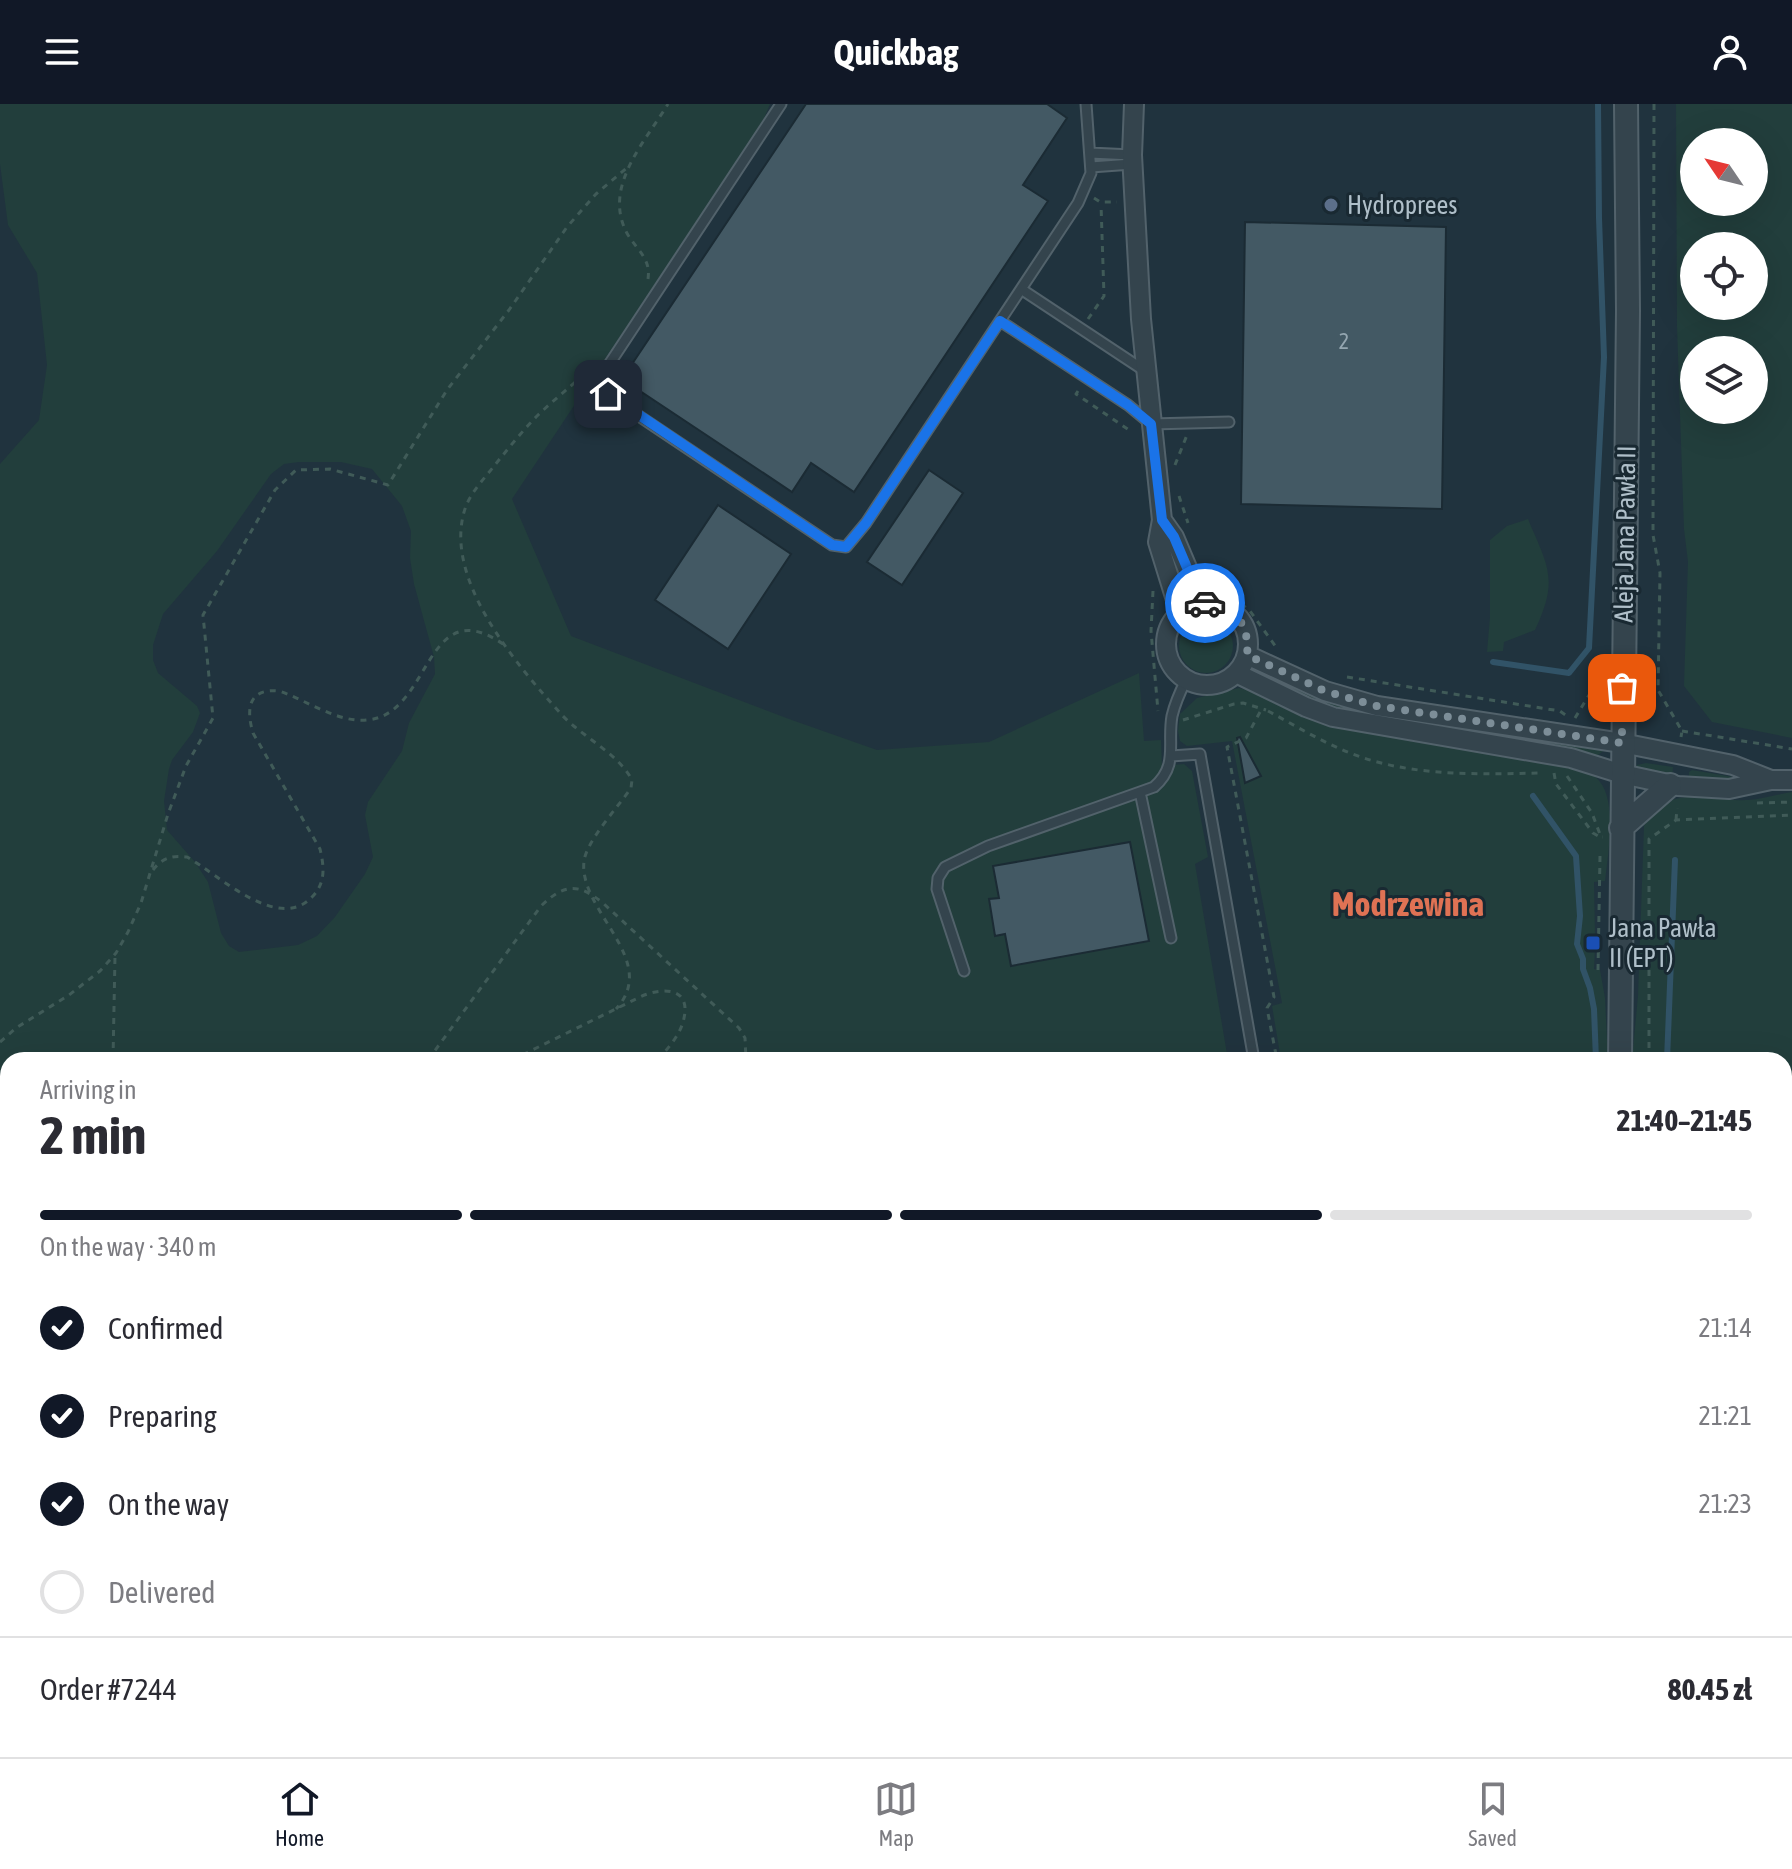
<!DOCTYPE html>
<html lang="en">
<head>
<meta charset="utf-8">
<style>
	:root { --surface:#fff; --page:#f2f2f3; --text:#2b2b33; --muted:#7c7c81; --line:#e1e1e2; --accent:#111827 }
	body { margin:0; font-family:"Asap Condensed",sans-serif; background:var(--page); color:var(--text); height:100vh; display:flex; flex-direction:column; font-size:30px; white-space:nowrap }
	* { box-sizing:border-box; margin:0 }
	p { font-size:26px; color:var(--muted) }
	.icon { flex:none; width:44px; height:44px; fill:none; stroke:currentColor; stroke-width:2; stroke-linecap:round; stroke-linejoin:round }
	.map { position:relative; flex:1; overflow:hidden }
	.drawer { position:absolute; left:0px; top:948px; width:1792px; height:706px; display:flex; flex-direction:column; background:var(--surface); border-radius:24px 24px 0 0; box-shadow:0 8px 32px #0002 }
	.drawer>* { flex:none }
	.needle { width:52px; rotate:305deg }
	.fabs { position:absolute; left:1680px; top:24px; display:grid; gap:16px }
	.fabs a { display:grid; place-items:center; width:88px; height:88px; border-radius:50%; background:var(--surface); box-shadow:0 8px 32px #0002; font-size:40px }
	.pin { position:absolute; display:grid; place-items:center; width:68px; height:68px; color:#fff; margin:-34px; border-radius:16px; box-shadow:0 4px 12px #0006 }
	.courier { position:absolute; display:grid; place-items:center; width:80px; height:80px; margin:-40px; border:6px solid #1a73e8; border-radius:50%; background:#fff; color:#222; box-shadow:0 2px 10px #0007 }
	.summary em { font-style:normal; font-weight:700 }
	.summary div { display:flex; flex-direction:column-reverse }
	.summary { display:flex; align-items:center; justify-content:space-between; height:136px; padding:0 40px }
	h1 { font-size:52px; font-weight:700; line-height:60px }
	.bar { display:grid; grid-template-columns:repeat(4,1fr); gap:12px 8px; align-content:center; height:96px; padding:0 40px }
	.bar i { height:10px; border-radius:6px; background:var(--line) }
	.bar .selected { background:var(--accent) }
	.bar p { grid-column:span 4 }
	.line { display:flex; align-items:center; gap:20px; padding:0 40px; border-top:2px solid var(--line) }
	.line div { flex:1 }
	ol { padding:0 40px; list-style:none }
	li { display:flex; align-items:center; gap:24px; height:88px }
	li p { margin-inline-start:auto }
	li .icon { padding:8px; border-radius:50%; background:var(--accent); color:#fff; stroke-width:4 }
	li:last-child { color:var(--muted) }
	li i { width:44px; height:44px; border:4px solid var(--line); border-radius:50% }
	header { display:flex; justify-content:space-between; align-items:center; height:104px; padding:0 40px; background:var(--accent); color:#fff; font-size:36px; font-weight:700 }
	.tabs { display:flex; justify-content:space-around; align-items:center; height:112px; border-top:2px solid var(--line); background:var(--surface); font-size:22px; color:var(--muted) }
	.tabs a { display:grid; justify-items:center; gap:4px }
	.tabs .selected { color:var(--accent) }
	.map>svg:first-child { display:block }
	.green { fill:#223e3c; fill-rule:evenodd }
	.lines { fill:none; stroke-linecap:round; stroke-linejoin:round }
	.stream { stroke:#315367; stroke-width:6 }
	.building { fill:#435964; stroke:#1b2b34; stroke-width:2 }
	.service-casing { stroke:#52626b; stroke-width:13 }
	.minor-casing { stroke:#52626b; stroke-width:22 }
	.tertiary-casing { stroke:#52626b; stroke-width:26 }
	.path { stroke:#405b58; stroke-width:3; stroke-dasharray:6 6; stroke-linecap:butt }
	.service { stroke:#34444d; stroke-width:9 }
	.minor { stroke:#34444d; stroke-width:18 }
	.tertiary { stroke:#34444d; stroke-width:22 }
	.done { stroke:#7d8e98; stroke-width:8; stroke-dasharray:0 14.4 }
	.route { stroke:#1a73e8; stroke-width:10 }
	.service-dot { fill:#5c6f8a; stroke:#192932; stroke-width:3 }
	.transit-dot { fill:#1a4fb4; stroke:#192932; stroke-width:3 }
	.labels { text-anchor:middle; dominant-baseline:central; stroke-width:6; stroke-linejoin:round; paint-order:stroke }
	.number-label { font-size:22px; fill:#94a6b0 }
	.poi-label { font-size:26px; fill:#afbfc9; stroke:#192932; text-anchor:start }
	.street-label { font-size:26px; fill:#afbfc9; stroke:#192932 }
	.district-label { font-size:34px; font-weight:bold; fill:#df7254; stroke:#192932 }
</style>
</head>
<body>
<header><svg class="icon" aria-label="menu" viewBox="0 0 24 24"><path d="M4 6h16M4 12h16M4 18h16"/></svg>Quickbag<svg class="icon" aria-label="person" viewBox="0 0 24 24"><circle cx="12" cy="8" r="4"/><path d="M4 21q1-7 8-7t8 7"/></svg></header>
<div class="map">
<svg width="1792" height="1653" viewBox="0 0 1792 1653">
	<rect width="100%" height="100%" fill="#20333e"/>
	<path class="green" d="M 0,0 L 770,0 L 762,19 L 512,395 L 571,532 L 789,615 L 877,646 L 989,638 L 1139,569 L 1144,637 L 1161,636 L 1162,662 L 1184,660 L 1192,667 L 1208,753 L 1195,760 L 1228,956 L 8,956 L 8,1646 L 1181,1646 L 1180,1653 L 0,1653 L 0,360 L 39,316 L 47,261 L 37,169 L 8,121 L 0,60 ZM 299,358 L 341,358 L 372,365 L 402,402 L 411,427 L 410,454 L 414,480 L 434,553 L 435,570 L 409,619 L 402,647 L 368,698 L 365,711 L 373,753 L 365,770 L 335,813 L 317,832 L 298,841 L 239,848 L 229,842 L 221,829 L 208,778 L 195,758 L 167,726 L 164,697 L 169,665 L 172,656 L 193,628 L 200,609 L 197,602 L 158,569 L 153,556 L 153,541 L 163,510 L 217,447 L 271,370 L 284,360 Z
		M 1676,0 L 1792,0 L 1792,634 L 1712,618 L 1684,582 L 1688,458 L 1684,425 L 1677,223 ZM 1694,38 L 1754,38 L 1754,98 L 1694,98 ZM 1694,142 L 1754,142 L 1754,202 L 1694,202 ZM 1694,246 L 1754,246 L 1754,306 L 1694,306 Z
		M 1528,415 C 1548,463 1559,475 1535,526 L 1504,538 L 1503,547 L 1487,548 L 1490,513 L 1490,436 L 1507,422 Z
		M1179 542a27 27 0 1 1 54 0a27 27 0 1 1-54 0Z
		M 1252,561 L 1307,586 L 1601,643 L 1603,647 L 1596,653 L 1324,604 L 1249,566 Z
		M 1239,584 L 1580,663 C 1588,667 1595,671 1600,678 C 1617,699 1608,751 1605,777 L 1594,778 L 1595,832 L 1591,832 L 1590,842 L 1595,844 L 1594,865 L 1600,866 L 1605,894 L 1608,956 L 1281,956 L 1272,902 L 1282,899 L 1232,637 L 1187,642 L 1180,637 L 1178,627 L 1180,610 L 1197,594 Z
		M 1646,659 L 1673,663 L 1672,674 L 1636,666 L 1637,661 Z
		M 1692,666 L 1751,676 L 1689,676 L 1689,668 Z
		M 1792,688 L 1792,1596 L 1784,1572 L 1784,956 L 1632,956 L 1638,892 L 1644,722 C 1671,677 1706,698 1748,696 C 1762,695 1778,690 1792,688 Z
		M 1784,1641 L 1788,1653 L 1652,1653 L 1650,1646 L 1784,1646 Z"/>
	<g class="lines">
		<path class="stream" d="M 1493,558 L 1569,569 L 1589,544 L 1604,253 L 1599,114 L 1598,0
			M 1533,692 L 1576,752 L 1580,812 L 1577,840 L 1583,855 L 1583,865 L 1590,884 L 1594,905 L 1596,956
			M 1667,956 L 1675,756
			M 1784,1439 L 1792,1467"/>
	</g>
	<path class="building" d="M 806,0 L 1047,0 L 1067,14 L 1023,81 L 1048,97 L 854,388 L 811,359 L 792,388 L 622,275 Z
		M 1245,118 L 1446,123 L 1442,405 L 1241,400 Z
		M 929,366 L 963,389 L 902,481 L 867,458 Z
		M 718,401 L 791,450 L 728,545 L 655,496 Z
		M 1240,633 L 1261,672 L 1245,679 L 1237,634 Z
		M 1130,738 L 1149,837 L 1011,862 L 1005,830 L 995,832 L 989,795 L 999,794 L 993,762 Z"/>
	<g class="lines">
		<g class="service-casing">
			<path id="service" d="M 781,0 L 606,265 L 603,282 L 612,294 L 832,441 L 846,443 L 866,419 L 1078,99 L 1091,69 L 1086,0
				M 1090,49 L 1132,51
				M 1091,63 L 1132,60
				M 1021,185 L 1145,267
				M 1000,217 L 1128,301 L 1151,320 L 1229,318
				M 1171,652 L 1200,650 L 1254,956
				M 1140,688 L 1171,834
				M 964,867 L 937,785 L 938,774 L 945,763 L 988,742 L 1154,683 C 1179,661 1167,640 1172,612 C 1175,599 1180,588 1186,576
				M 1377,1646 L 1380,1653
				M 1594,1646 L 1596,1653
				M 1292,1653 L 1312,1646"/>
		</g>
		<g class="minor-casing">
			<path id="minor" d="M 1134,0 L 1132,51 L 1141,215 L 1162,416 L 1158,438 L 1180,509
				M 1162,416 L 1174,433 L 1202,499
				M1166 540a41 41 0 1 1 82 0a41 41 0 1 1-82 0Z
				M 1247,551 L 1325,587 L 1377,602 L 1622,639 L 1733,661 L 1771,676
				M 1236,569 L 1306,603 L 1333,613 L 1571,654 L 1622,670 L 1678,682 L 1729,685 L 1771,676 L 1792,676"/>
		</g>
		<g class="tertiary-casing">
			<path id="tertiary" d="M 1621,724 L 1670,681
				M 1620,956 L 1628,207 L 1626,0
				M 1784,1604 L 1792,1628"/>
		</g>
		<path class="path" d="M 1654,0 L 1653,431 L 1660,469 L 1658,586 L 1682,627 L 1681,633
			M 1094,94 L 1100,98 L 1117,98
			M 648,175 C 651,155 638,147 628,131 C 601,84 645,38 668,0
			M 1088,215 L 1104,192 L 1101,100
			M 593,262 C 575,279 556,294 538,311 C 522,327 508,345 494,362 C 484,375 472,387 466,402 C 440,473 517,561 561,610 C 582,633 618,649 632,676 L 631,684 C 619,702 587,736 584,757 C 578,807 661,856 616,905
			M 1078,287 L 1076,290 L 1129,326
			M 1175,361 L 1187,331
			M 1179,392 L 1188,419
			M 1213,477 L 1250,507 L 1276,543
			M 1153,487 L 1151,527 L 1158,607
			M 1347,573 L 1560,607 L 1567,612
			M 1268,607 C 1298,623 1328,642 1361,653 C 1419,673 1483,670 1543,669
			M 1260,608 L 1246,634 L 1227,643 L 1274,893 L 1267,904 L 1277,956
			M 1575,614 L 1594,583 L 1606,583
			M 1183,616 L 1234,600 L 1243,599 L 1266,606
			M 1682,627 L 1792,645
			M 1554,669 L 1556,680 L 1593,729 L 1600,733
			M 1567,672 L 1592,709 L 1601,733 L 1603,733
			M 1757,699 L 1792,698
			M 1676,716 L 1677,704
			M 153,766 C 162,754 172,751 187,753 C 219,771 279,830 313,792 C 326,778 324,762 320,745 L 253,629 C 246,605 248,584 279,587 C 306,596 338,619 367,616 C 432,611 424,486 503,540
			M 1598,866 L 1600,752
			M 0,938 L 16,924 L 69,891 L 100,867 L 116,849 L 128,828 L 141,799 L 168,710 L 186,662 L 213,614 L 203,511 L 275,386 L 296,366 L 330,365 L 388,381 L 447,286 L 509,206 L 567,123 L 596,90 L 629,62
			M 113,956 L 115,852
			M 428,956 L 541,802 C 565,779 579,779 604,800 L 739,924 L 745,934 L 746,956
			M 512,956 L 642,892 C 661,884 691,882 684,914 C 681,930 668,945 657,956
			M 1649,956 L 1649,735 L 1676,716 L 1792,711
			M 0,1230 L 8,1233
			M 1784,1510 L 1792,1535
			M 0,1536 L 8,1537
			M 130,1646 L 131,1653
			M 650,1653 L 651,1646"/>
		<use href="#service" class="service"/>
		<use href="#minor" class="minor"/>
		<use href="#tertiary" class="tertiary"/>
	</g>
	<g class="lines">
		<path class="done" d="M 1205,499 C 1235,500 1250,522 1247,551 L 1325,587 L 1377,602 L 1622,639 L 1622,584"/>
		<path class="route" d="M 608,290 L 832,441 L 846,443 L 866,419 L 1000,217 L 1128,301 L 1151,320 L 1162,416 L 1174,433 L 1202,499 L 1205,499"/>
	</g>
	<circle class="service-dot" cx="1331" cy="101" r="8"/>
	<rect class="transit-dot" x="1585" y="831" width="16" height="16" rx="4"/>
	<g class="labels">
		<g class="number-label">
			<text x="1344" y="237">2</text>
		</g>
		<g class="poi-label">
			<text x="1347" y="101">Hydroprees</text>
			<text x="1609" y="824">Jana Pawła<tspan x="1609" dy="30">II (EPT)</tspan></text>
		</g>
		<g class="street-label">
			<text transform="translate(1625 430) rotate(-89)">Aleja Jana Pawła II</text>
		</g>
		<g class="district-label">
			<text x="1408" y="799">Modrzewina</text>
		</g>
	</g>
</svg>
<div class="fabs">
<a><svg class="needle" viewBox="-14 -14 28 28"><path d="M0-13l5 13h-10z" fill="#e53935"/><path d="M0 13l5-13h-10z" fill="#7c7c81"/></svg></a>
<a><svg class="icon" aria-label="locate" viewBox="0 0 24 24"><circle cx="12" cy="12" r="6"/><path d="M12 2v4M12 18v4M2 12h4M18 12h4"/></svg></a>
<a><svg class="icon" aria-label="layers" viewBox="0 0 24 24"><path d="M12 4l9 5-9 5-9-5zM3 14l9 5 9-5"/></svg></a>
</div>
<div class="pin" style="left:1622px;top:584px;background:#ea580c"><svg class="icon" aria-label="bag" viewBox="0 0 24 24"><path d="M5 8h14l-1 12H6zM9 8a3 3 0 0 1 6 0"/></svg></div>
<div class="pin" style="left:608px;top:290px;background:#1f2937"><svg class="icon" aria-label="home" viewBox="0 0 24 24"><path d="M3 11l9-7 9 7M6 9v11h12V9"/></svg></div>
<div class="courier" style="left:1205px;top:499px"><svg class="icon" aria-label="car" viewBox="0 0 24 24"><path d="M5 17H2v-5l4-1 3-4h7l3 4 3 1v5h-3M9 17h6M6 11h13"/><circle cx="7" cy="17" r="2"/><circle cx="17" cy="17" r="2"/></svg></div>
<section class="drawer">
<div class="summary"><div><h1>2 min</h1><p>Arriving in</p></div><em>21:40–21:45</em></div>
<div class="bar"><i class="selected"></i><i class="selected"></i><i class="selected"></i><i></i><p>On the way · 340 m</p></div>
<ol>
<li><svg class="icon" aria-label="check" viewBox="0 0 24 24"><path d="M5 12l5 5 9-10"/></svg>Confirmed<p>21:14</p></li>
<li><svg class="icon" aria-label="check" viewBox="0 0 24 24"><path d="M5 12l5 5 9-10"/></svg>Preparing<p>21:21</p></li>
<li><svg class="icon" aria-label="check" viewBox="0 0 24 24"><path d="M5 12l5 5 9-10"/></svg>On the way<p>21:23</p></li>
<li><i></i>Delivered</li>
</ol>
<div class="line" style="height:104px"><div>Order #7244</div><b>80.45 zł</b></div>
</section>
</div>
<nav class="tabs">
<a class="selected"><svg class="icon" aria-label="home" viewBox="0 0 24 24"><path d="M3 11l9-7 9 7M6 9v11h12V9"/></svg>Home</a>
<a><svg class="icon" aria-label="map" viewBox="0 0 24 24"><path d="M3 6l6-2 6 2 6-2v14l-6 2-6-2-6 2zM9 4v14M15 6v14"/></svg>Map</a>
<a><svg class="icon" aria-label="saved" viewBox="0 0 24 24"><path d="M7 4h10v16l-5-4-5 4z"/></svg>Saved</a>
</nav>
</body>
</html>
